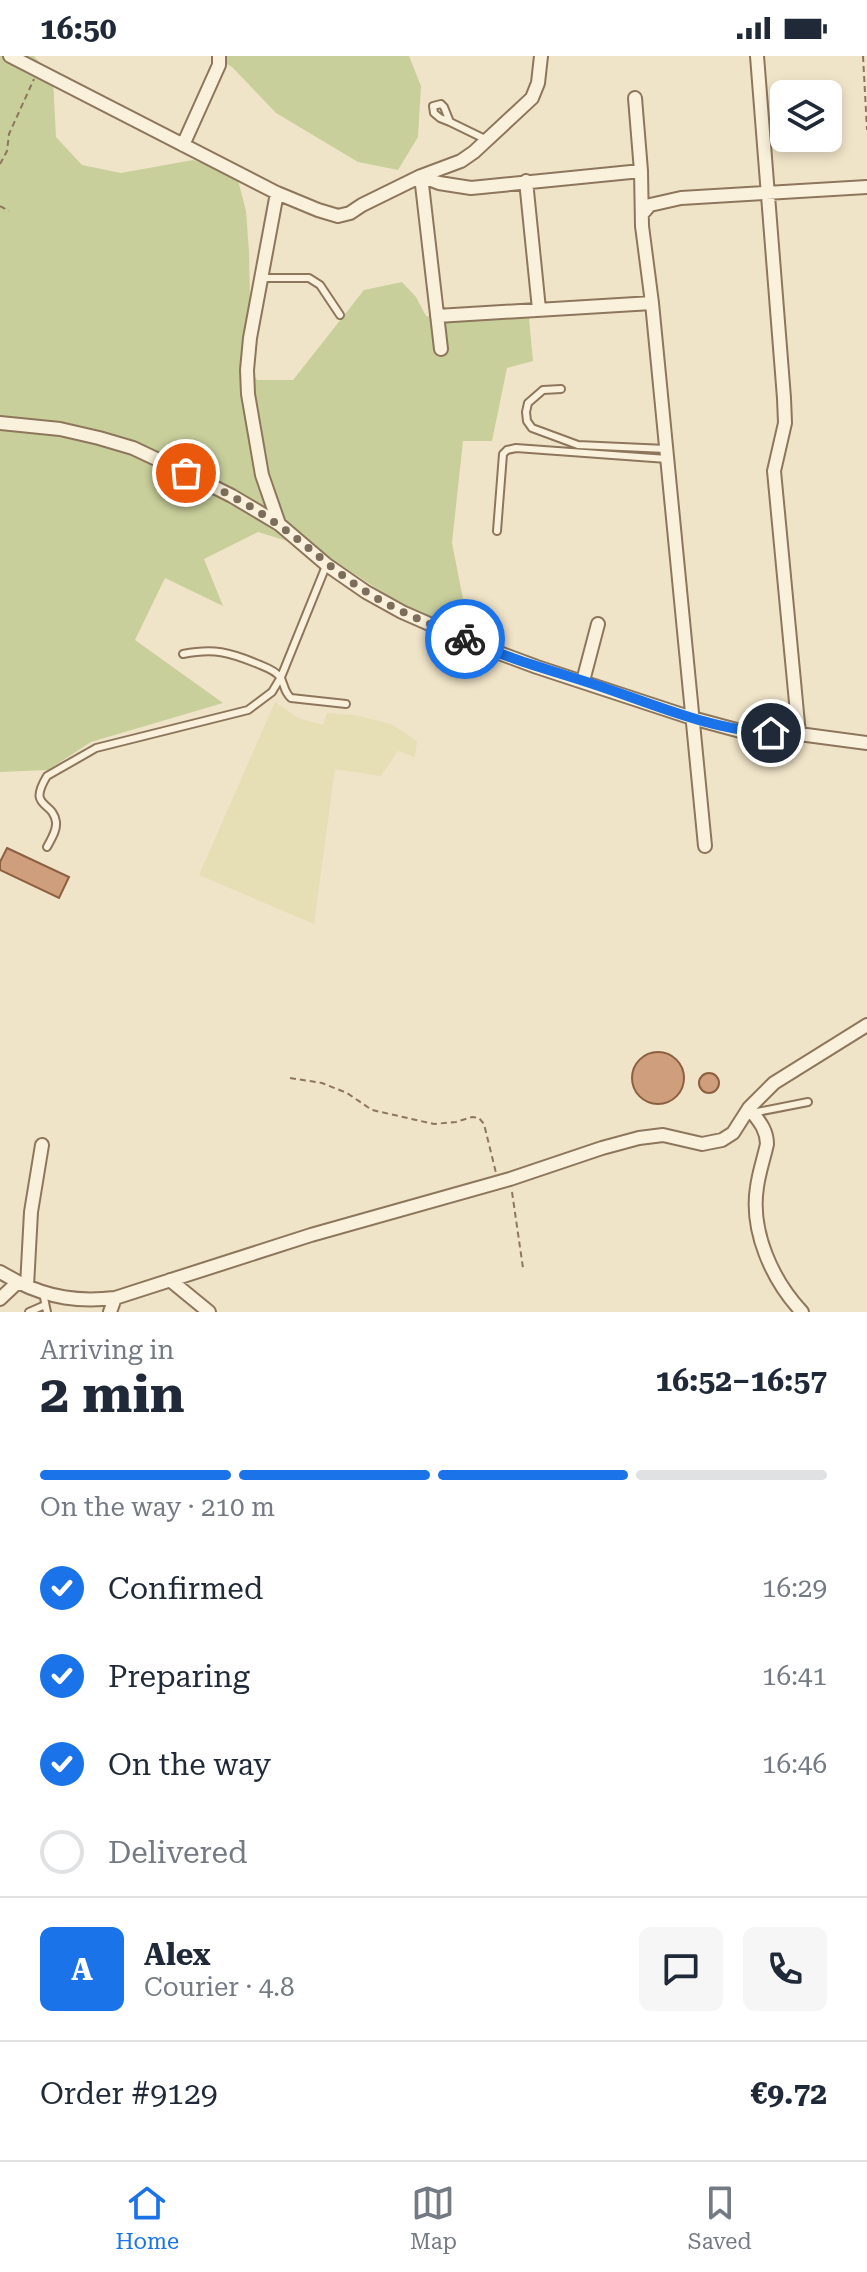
<!DOCTYPE html>
<html lang="en">
<head>
<meta charset="utf-8">
<style>
	:root { --surface:#fff; --page:#f6f6f7; --text:#1f2937; --muted:#747a83; --line:#e0e1e3; --accent:#1a73e8 }
	body { margin:0; font-family:"Roboto Serif",serif; background:var(--page); color:var(--text); height:100vh; display:flex; flex-direction:column; font-size:30px; white-space:nowrap }
	* { box-sizing:border-box; margin:0 }
	p { font-size:26px; color:var(--muted) }
	.icon { flex:none; width:44px; height:44px; fill:none; stroke:currentColor; stroke-width:2; stroke-linecap:round; stroke-linejoin:round }
	.map { position:relative; height:1256px; overflow:hidden }
	.side { display:flex; flex-direction:column; background:var(--surface); flex:1 }
	.side>* { flex:none }
	.fabs { position:absolute; left:770px; top:24px; display:grid; gap:16px }
	.fabs a { display:grid; place-items:center; width:72px; height:72px; border-radius:12px; background:var(--surface); box-shadow:0 4px 12px #0003; font-size:40px }
	.pin { position:absolute; display:grid; place-items:center; width:68px; height:68px; color:#fff; margin:-34px; border:4px solid #fff; border-radius:50%; box-shadow:0 2px 8px #0007 }
	.courier { position:absolute; display:grid; place-items:center; width:80px; height:80px; margin:-40px; border:6px solid #1a73e8; border-radius:50%; background:#fff; color:#222; box-shadow:0 2px 10px #0007 }
	.head em { font-style:normal; font-weight:700 }
	.head div { display:flex; flex-direction:column-reverse }
	.head { display:flex; align-items:center; justify-content:space-between; height:136px; padding:0 40px }
	h1 { font-size:52px; font-weight:700; line-height:60px }
	.bar { display:grid; grid-template-columns:repeat(4,1fr); gap:12px 8px; align-content:center; height:96px; padding:0 40px }
	.bar i { height:10px; border-radius:6px; background:var(--line) }
	.bar .current { background:var(--accent) }
	.bar p { grid-column:span 4 }
	.line { display:flex; align-items:center; gap:20px; padding:0 40px; border-top:2px solid var(--line) }
	.line div { flex:1 }
	.round { display:grid; place-items:center; flex:none; width:84px; height:84px; border-radius:12px; background:var(--page) }
	ol { padding:0 40px; list-style:none }
	li { display:flex; align-items:center; gap:24px; height:88px }
	li p { margin-inline-start:auto }
	li .icon { padding:8px; border-radius:50%; background:var(--accent); color:#fff; stroke-width:4 }
	li:last-child { color:var(--muted) }
	li i { width:44px; height:44px; border:4px solid var(--line); border-radius:50% }
	.status { display:flex; justify-content:space-between; align-items:center; height:56px; padding:0 40px; background:var(--surface); direction:ltr }
	.status svg { height:22px; fill:currentColor }
	.tab-bar { display:flex; justify-content:space-around; align-items:center; height:112px; border-top:2px solid var(--line); background:var(--surface); font-size:22px; color:var(--muted) }
	.tab-bar a { display:grid; justify-items:center; gap:4px }
	.tab-bar .current { color:var(--accent) }
	.map>svg:first-child { display:block }
	.farmland { fill:#e6deb5 }
	.green { fill:#c9cf9b }
	.building { fill:#cf9f7d; stroke:#8d5f41; stroke-width:2 }
	.lines { fill:none; stroke-linecap:round; stroke-linejoin:round }
	.service-casing { stroke:#8d765c; stroke-width:10 }
	.minor-casing { stroke:#8d765c; stroke-width:16 }
	.path { stroke:#8d765c; stroke-width:2; stroke-dasharray:6 4; stroke-linecap:butt }
	.service { stroke:#faf1dc; stroke-width:6 }
	.minor { stroke:#faf1dc; stroke-width:12 }
	.done { stroke:#7c6e5b; stroke-width:8; stroke-dasharray:0 14.4 }
	.route { stroke:#1a73e8; stroke-width:10 }
</style>
</head>
<body>
<div class="status"><b>16:50</b><svg viewBox="0 0 49 12"><path d="M0 12V9h3v3zM5 12V6h3v6zM10 12V3h3v9zM15 12V0h3v12zM26 1h20v11H26zM47 4h2v5h-2z"/></svg></div>
<div class="map">
<svg width="867" height="1256" viewBox="0 0 867 1256">
	<rect width="100%" height="100%" fill="#f0e4c8"/>
	<path class="farmland" d="M 275,646 L 298,662 L 323,669 L 327,657 L 355,659 L 391,668 L 417,685 L 415,701 L 398,695 L 381,720 L 335,713 L 314,868 L 199,819 Z"/>
	<path class="green" d="M 0,0 L 34,0 L 53,23 L 56,81 L 82,109 L 121,117 L 193,104 L 237,120 L 246,155 L 249,195 L 250,245 L 242,298 L 257,324 L 293,324 L 364,234 L 402,226 L 416,241 L 426,260 L 458,263 L 529,262 L 533,305 L 507,312 L 492,385 L 463,385 L 452,487 L 470,578 L 400,548 L 320,495 L 258,476 L 204,503 L 223,550 L 165,522 L 135,584 L 223,647 L 91,686 L 48,714 L 0,716 Z
		M 213,0 L 409,0 L 421,30 L 418,81 L 398,114 L 358,106 L 276,57 L 232,11 Z"/>
	<path class="building" d="M 7,792 L 69,821 L 59,842 L 0,814 L 0,806 Z
		M632 1022a26 26 0 1 1 52 0a26 26 0 1 1-52 0Z
		M699 1027a10 10 0 1 1 20 0a10 10 0 1 1-20 0Z"/>
	<g class="lines">
		<g class="service-casing">
			<path id="service" d="M 450,66 L 440,62 L 434,57 L 433,50 L 441,48 L 444,51 L 450,66 L 487,84
				M 261,222 L 309,222 L 320,229 L 340,259
				M 561,333 L 543,334 L 528,347 L 526,356 L 527,365 L 532,372 L 578,389 L 666,393
				M 497,475 L 503,398 L 507,394 L 516,392 L 667,403
				M 183,598 C 214,592 229,596 258,608 C 265,611 275,614 280,621 C 285,628 283,635 291,642 L 346,648
				M 47,791 C 51,783 57,775 56,766 C 53,744 27,753 47,720 L 96,692 L 248,654 L 272,636 L 281,621 L 326,510
				M 752,1057 L 808,1046
				M 43,1237 L 47,1256
				M 29,1256 L 45,1249"/>
		</g>
		<g class="minor-casing">
			<path id="minor" d="M 10,0 L 277,137 L 318,154 L 338,160 L 350,157 L 362,149 L 421,120 L 461,105 L 474,96 L 532,42 L 538,27 L 541,0
				M 757,0 L 784,342 L 785,367 L 774,415 L 799,678
				M 635,42 L 641,115 L 642,170 L 652,247 L 705,790
				M 183,89 L 219,9 L 219,0
				M 526,125 L 539,253
				M 277,137 L 250,282 L 247,314 L 248,338 L 262,419 L 279,468
				M 642,158 L 650,149 L 681,142 L 867,131
				M 437,260 L 652,247
				M 441,293 L 421,120 L 439,127 L 471,132 L 641,115
				M 0,367 L 60,373 L 99,382 L 133,392 L 186,417 L 232,440 L 279,468 L 327,509 L 366,536 L 402,556 L 475,588 L 537,611 L 692,662 L 744,676 L 799,678 L 867,687
				M 583,625 L 598,568
				M 749,1052 C 758,1064 767,1073 767,1088 C 764,1102 759,1116 757,1131 C 750,1175 772,1224 802,1256
				M 0,1216 L 18,1226
				M 170,1224 L 209,1256
				M 27,1230 L 31,1156 L 42,1089
				M 0,1243 L 18,1226 C 50,1242 79,1246 115,1242
				M 110,1256 L 115,1242 L 311,1179 L 510,1123 L 602,1092 L 639,1082 L 663,1079 L 702,1088 L 722,1084 L 733,1077 L 749,1052 L 774,1027 L 867,969"/>
		</g>
		<path class="path" d="M 863,0 L 867,74
			M 0,108 L 7,95 L 9,78 L 34,23
			M 0,150 L 9,155
			M 290,1022 L 322,1027 L 347,1037 L 372,1054 L 434,1068 L 456,1066 L 472,1061 L 479,1062 L 484,1068 L 496,1117
			M 512,1136 L 523,1212"/>
		<use href="#service" class="service"/>
		<use href="#minor" class="minor"/>
	</g>
	<g class="lines">
		<path class="done" d="M 186,417 C 217,432 249,448 277,468 C 308,489 333,515 365,535 C 396,555 431,568 465,583"/>
		<path class="route" d="M 465,583 C 508,603 554,615 599,630 C 655,649 712,674 771,677"/>
	</g>
</svg>
<div class="fabs">
<a><svg class="icon" aria-label="layers" viewBox="0 0 24 24"><path d="M12 4l9 5-9 5-9-5zM3 14l9 5 9-5"/></svg></a>
</div>
<div class="pin" style="left:186px;top:417px;background:#ea580c"><svg class="icon" aria-label="bag" viewBox="0 0 24 24"><path d="M5 8h14l-1 12H6zM9 8a3 3 0 0 1 6 0"/></svg></div>
<div class="pin" style="left:771px;top:677px;background:#1f2937"><svg class="icon" aria-label="home" viewBox="0 0 24 24"><path d="M3 11l9-7 9 7M6 9v11h12V9"/></svg></div>
<div class="courier" style="left:465px;top:583px"><svg class="icon" aria-label="bike" viewBox="0 0 24 24"><circle cx="6" cy="16" r="4"/><circle cx="18" cy="16" r="4"/><path d="M6 16l4-8h5l3 8M10 8l3 8H6M13 5h3"/></svg></div>
</div>
<section class="side">
<div class="head"><div><h1>2 min</h1><p>Arriving in</p></div><em>16:52–16:57</em></div>
<div class="bar"><i class="current"></i><i class="current"></i><i class="current"></i><i></i><p>On the way · 210 m</p></div>
<ol>
<li><svg class="icon" aria-label="check" viewBox="0 0 24 24"><path d="M5 12l5 5 9-10"/></svg>Confirmed<p>16:29</p></li>
<li><svg class="icon" aria-label="check" viewBox="0 0 24 24"><path d="M5 12l5 5 9-10"/></svg>Preparing<p>16:41</p></li>
<li><svg class="icon" aria-label="check" viewBox="0 0 24 24"><path d="M5 12l5 5 9-10"/></svg>On the way<p>16:46</p></li>
<li><i></i>Delivered</li>
</ol>
<div class="line" style="height:144px"><b class="round" style="background:var(--accent);color:#fff">A</b><div><b>Alex</b><p>Courier · 4.8</p></div><a class="round"><svg class="icon" aria-label="chat" viewBox="0 0 24 24"><path d="M4 5h16v11H9l-5 4z"/></svg></a><a class="round"><svg class="icon" aria-label="phone" viewBox="0 0 24 24"><path d="M5 4h4l2 5-3 2q2 4 5 5l2-3 5 2v4C11 20 4 13 5 4z"/></svg></a></div>
<div class="line" style="height:104px"><div>Order #9129</div><b>€9.72</b></div>
</section>
<nav class="tab-bar">
<a class="current"><svg class="icon" aria-label="home" viewBox="0 0 24 24"><path d="M3 11l9-7 9 7M6 9v11h12V9"/></svg>Home</a>
<a><svg class="icon" aria-label="map" viewBox="0 0 24 24"><path d="M3 6l6-2 6 2 6-2v14l-6 2-6-2-6 2zM9 4v14M15 6v14"/></svg>Map</a>
<a><svg class="icon" aria-label="saved" viewBox="0 0 24 24"><path d="M7 4h10v16l-5-4-5 4z"/></svg>Saved</a>
</nav>
</body>
</html>
